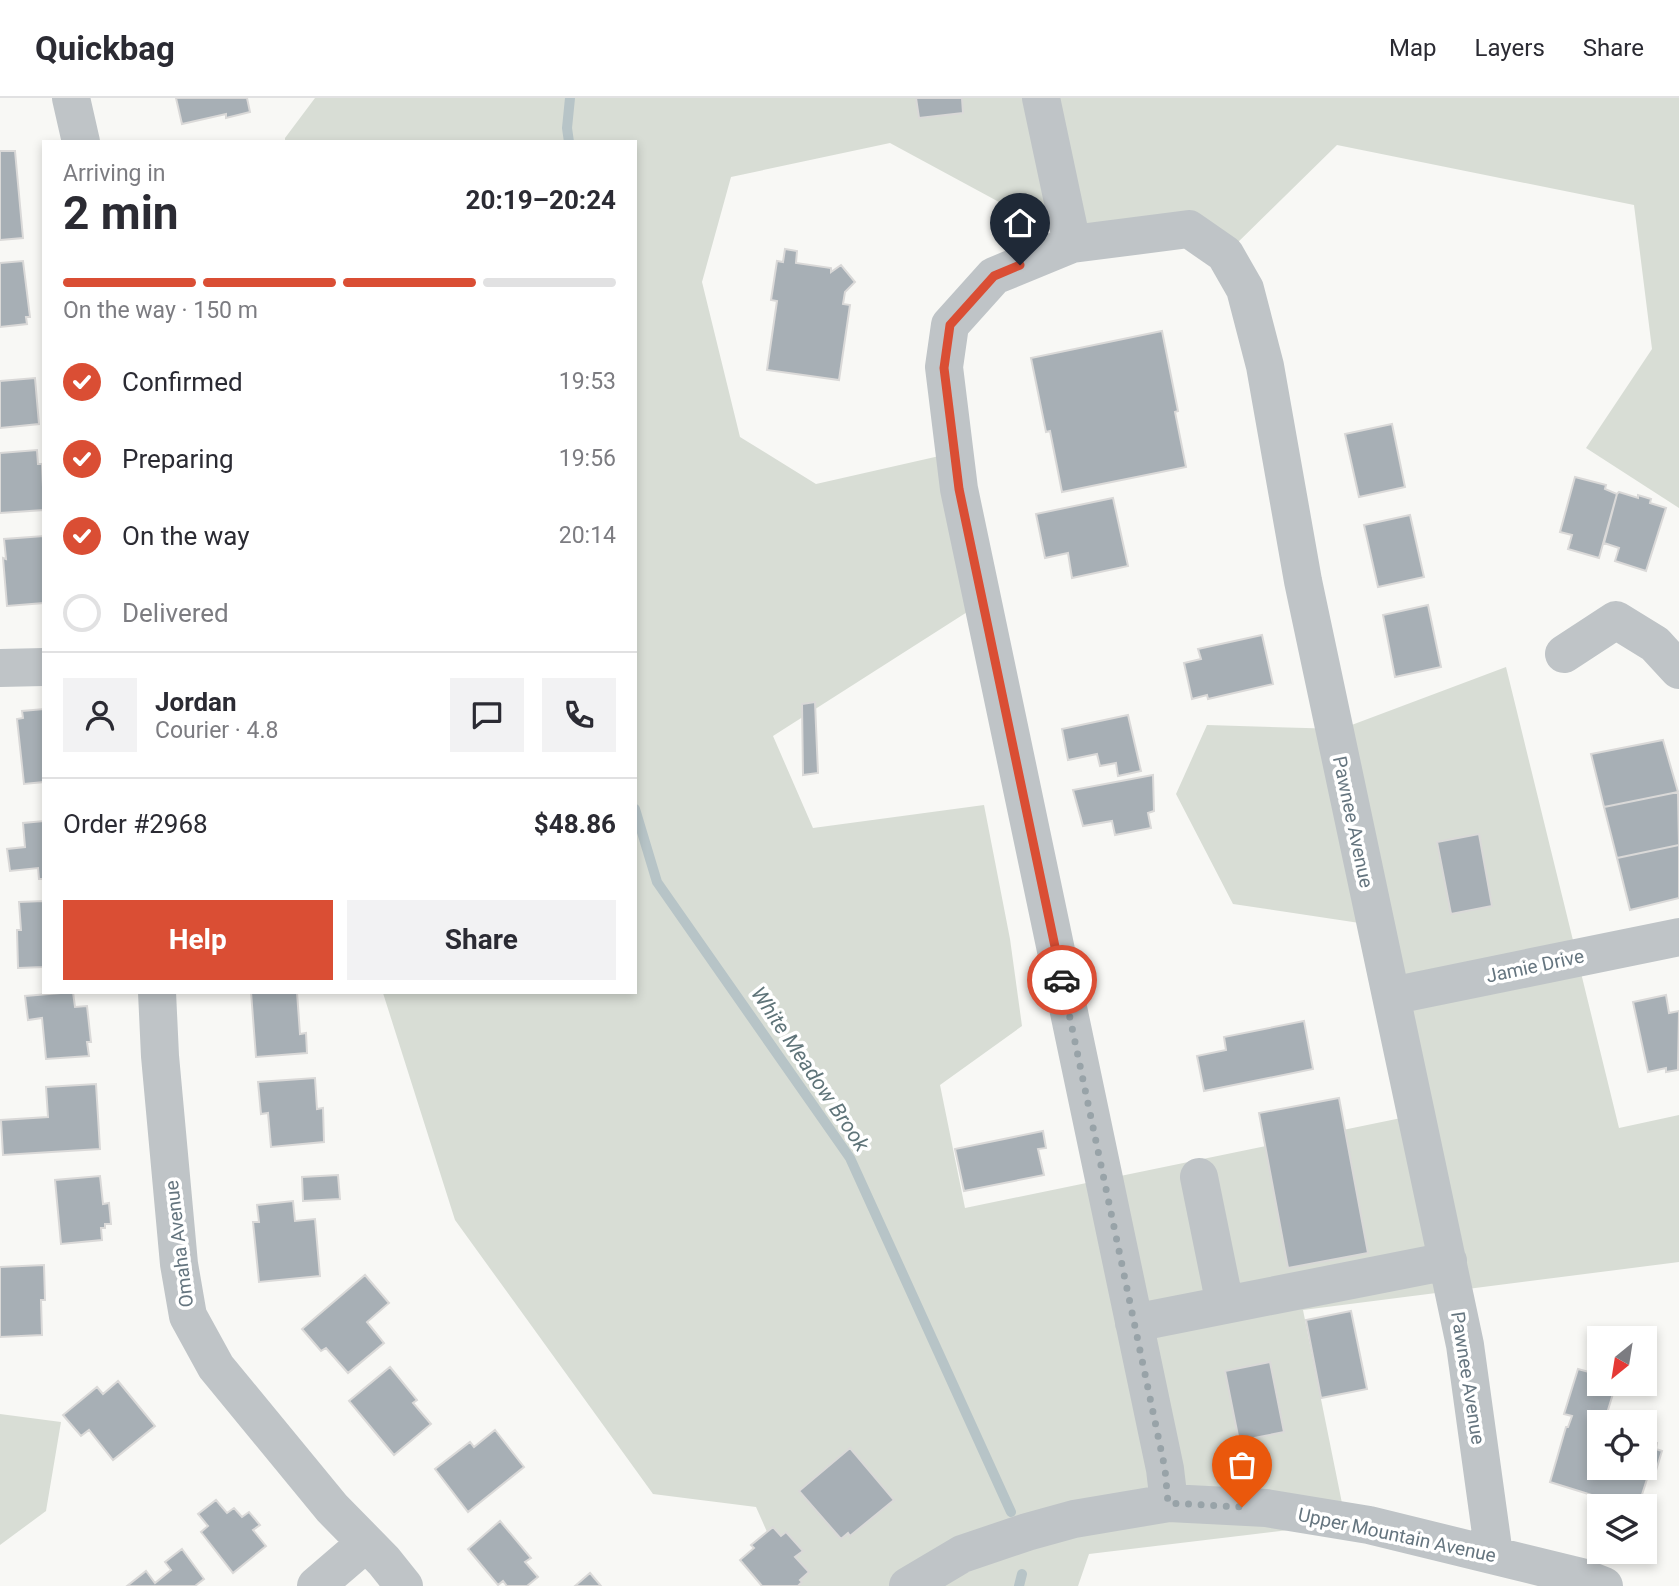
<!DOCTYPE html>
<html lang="en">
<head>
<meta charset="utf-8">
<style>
	:root { --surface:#fff; --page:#f2f2f3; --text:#2b2b33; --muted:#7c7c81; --line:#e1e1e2; --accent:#da4e34 }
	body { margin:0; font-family:Roboto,sans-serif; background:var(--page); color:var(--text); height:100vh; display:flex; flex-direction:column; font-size:26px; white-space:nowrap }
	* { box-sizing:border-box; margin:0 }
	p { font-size:23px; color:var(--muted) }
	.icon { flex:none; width:38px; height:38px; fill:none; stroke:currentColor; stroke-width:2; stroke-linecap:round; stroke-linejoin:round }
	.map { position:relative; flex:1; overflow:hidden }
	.drawer { position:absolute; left:42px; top:42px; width:595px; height:854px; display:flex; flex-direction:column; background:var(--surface); border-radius:0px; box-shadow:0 4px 10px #0003 }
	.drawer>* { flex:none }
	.needle { width:46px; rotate:210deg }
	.controls { position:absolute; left:1587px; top:1228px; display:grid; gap:14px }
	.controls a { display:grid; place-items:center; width:70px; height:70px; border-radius:0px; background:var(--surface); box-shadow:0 4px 10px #0003; font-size:35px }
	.pin { position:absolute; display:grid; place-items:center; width:60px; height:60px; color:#fff; margin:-72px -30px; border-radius:50% 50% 50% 0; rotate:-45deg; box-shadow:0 0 7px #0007 }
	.pin .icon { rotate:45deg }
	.courier { position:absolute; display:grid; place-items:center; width:70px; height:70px; margin:-35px; border:5px solid #da4e34; border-radius:50%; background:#fff; color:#222; box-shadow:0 2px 9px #0007 }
	.overview em { font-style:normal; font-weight:700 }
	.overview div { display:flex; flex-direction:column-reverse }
	.overview { display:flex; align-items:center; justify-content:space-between; height:119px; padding:0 21px }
	h1 { font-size:46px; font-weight:700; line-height:52px }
	.bar { display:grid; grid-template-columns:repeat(4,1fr); gap:10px 7px; align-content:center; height:84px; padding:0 21px }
	.bar i { height:9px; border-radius:5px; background:var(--line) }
	.bar .active { background:var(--accent) }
	.bar p { grid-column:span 4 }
	.line { display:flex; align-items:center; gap:18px; padding:0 21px; border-top:2px solid var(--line) }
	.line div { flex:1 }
	.round { display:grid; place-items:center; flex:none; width:74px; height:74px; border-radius:0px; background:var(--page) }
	ol { padding:0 21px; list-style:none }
	li { display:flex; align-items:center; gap:21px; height:77px }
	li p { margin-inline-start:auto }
	li .icon { padding:7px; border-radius:50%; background:var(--accent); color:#fff; stroke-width:4 }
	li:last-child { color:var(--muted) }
	li i { width:38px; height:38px; border:4px solid var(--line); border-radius:50% }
	.button { display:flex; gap:14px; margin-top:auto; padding:14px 21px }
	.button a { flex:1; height:80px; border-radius:0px; background:var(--accent); color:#fff; font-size:28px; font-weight:700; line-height:80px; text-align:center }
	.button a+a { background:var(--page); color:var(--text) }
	header { display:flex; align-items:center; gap:42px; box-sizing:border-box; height:98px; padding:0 35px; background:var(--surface); border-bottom:2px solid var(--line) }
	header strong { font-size:33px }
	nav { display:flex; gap:38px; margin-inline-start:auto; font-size:24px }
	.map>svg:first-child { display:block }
	.green { fill:#d8ddd5 }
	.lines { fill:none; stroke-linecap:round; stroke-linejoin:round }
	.stream { stroke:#b7c4c7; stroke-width:10 }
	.building { fill:#a7afb5; stroke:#dad9d8; stroke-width:2 }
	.minor { stroke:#bfc4c7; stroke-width:38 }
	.done { stroke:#98a3a8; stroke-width:7; stroke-dasharray:0 12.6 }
	.route { stroke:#da4e34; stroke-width:9 }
	.labels { text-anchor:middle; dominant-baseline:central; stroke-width:7; stroke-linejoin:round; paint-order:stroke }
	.street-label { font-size:19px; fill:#65757f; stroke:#fff }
	.water-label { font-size:21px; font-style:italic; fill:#5f7479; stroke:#fff }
</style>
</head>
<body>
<header>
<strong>Quickbag</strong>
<nav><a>Map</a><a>Layers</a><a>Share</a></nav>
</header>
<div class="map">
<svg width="1679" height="1488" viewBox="0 0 1679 1488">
	<rect width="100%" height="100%" fill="#f8f8f5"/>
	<path class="green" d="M 315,0 L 1679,0 L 1679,410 L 1586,350 L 1652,251 L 1634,107 L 1337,47 L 1232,150 L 1082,149 L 890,45 L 731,79 L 702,184 L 740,339 L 816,386 L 957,354 L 986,502 L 773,638 L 813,730 L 984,707 L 1010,841 L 1022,928 L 940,987 L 965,1110 L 1406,1019 L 1386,829 L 1233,806 L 1176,696 L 1207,627 L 1341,631 L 1506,569 L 1619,1030 L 1679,1017 L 1679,1164 L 1303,1212 L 1346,1425 L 1089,1456 L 1078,1488 L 791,1488 L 756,1409 L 653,1396 L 455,1122 L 383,895 L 635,894 L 635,44 L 285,44 L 285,40 Z
		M 0,1316 L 61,1324 L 46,1413 L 0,1447 Z"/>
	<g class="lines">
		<path class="stream" d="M 569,44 L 567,30 L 570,0
			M 635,711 L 657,784 L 850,1060 L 1011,1414
			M 1019,1488 L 1022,1476"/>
	</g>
	<path class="building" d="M 176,0 L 247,0 L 250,14 L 226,20 L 226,16 L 182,26 Z
		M 916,0 L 962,0 L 963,15 L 919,20 Z
		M 0,53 L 15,53 L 23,140 L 0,142 Z
		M 785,151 L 797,153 L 796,165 L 831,170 L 831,174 L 841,167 L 855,184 L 845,194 L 843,206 L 850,207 L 839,282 L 767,272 L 777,203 L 771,202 L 777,163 L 783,164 Z
		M 23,163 L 30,219 L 26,219 L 27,226 L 0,229 L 0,165 Z
		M 1162,233 L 1178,313 L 1175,314 L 1186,369 L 1062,394 L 1050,333 L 1046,334 L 1031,260 Z
		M 35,280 L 39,326 L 0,330 L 0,283 Z
		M 1392,326 L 1405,389 L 1359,399 L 1345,336 Z
		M 37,352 L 38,366 L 42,366 L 44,412 L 0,415 L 0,355 Z
		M 1575,379 L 1606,387 L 1605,391 L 1617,396 L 1599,460 L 1568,451 L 1572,437 L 1560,434 Z
		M 1619,394 L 1638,400 L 1638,397 L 1651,401 L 1650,405 L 1666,410 L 1646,473 L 1615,463 L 1619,450 L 1604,445 L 1617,396 Z
		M 1113,400 L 1128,468 L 1072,480 L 1068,455 L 1045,460 L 1036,416 Z
		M 1410,417 L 1424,479 L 1378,489 L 1364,427 Z
		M 44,438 L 44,505 L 7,508 L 3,460 L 6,461 L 4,441 Z
		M 1428,507 L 1441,569 L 1395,579 L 1383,517 Z
		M 1262,537 L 1273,586 L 1208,601 L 1207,597 L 1192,601 L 1184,565 L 1201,561 L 1198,551 Z
		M 815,604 L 818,675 L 803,677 L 802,606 Z
		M 44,611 L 44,684 L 24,686 L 17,621 L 23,620 L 22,613 Z
		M 1128,617 L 1141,673 L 1118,678 L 1116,665 L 1100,668 L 1097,656 L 1068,662 L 1062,631 Z
		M 1663,642 L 1678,694 L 1604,709 L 1591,656 Z
		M 1153,677 L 1154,713 L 1148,715 L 1151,730 L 1115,737 L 1112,723 L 1083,728 L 1073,692 Z
		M 1678,694 L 1679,747 L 1617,760 L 1604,709 Z
		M 44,723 L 44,781 L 39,781 L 38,770 L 10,773 L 7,751 L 25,749 L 23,725 Z
		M 1479,736 L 1492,808 L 1451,816 L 1437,744 Z
		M 1679,747 L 1679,800 L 1630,812 L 1617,760 Z
		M 44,803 L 44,869 L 18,870 L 17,832 L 21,832 L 19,804 Z
		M 73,894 L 75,909 L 87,908 L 91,944 L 87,944 L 89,958 L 46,961 L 42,920 L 28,922 L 25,898 Z
		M 251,894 L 297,894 L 300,936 L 306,935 L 307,955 L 256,959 Z
		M 1666,897 L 1669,915 L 1679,913 L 1678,972 L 1666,974 L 1666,970 L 1648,974 L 1633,904 Z
		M 1304,923 L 1313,971 L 1204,993 L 1197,958 L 1226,952 L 1224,939 Z
		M 315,980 L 317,1011 L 323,1010 L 324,1044 L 271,1049 L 268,1015 L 261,1016 L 258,984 Z
		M 96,986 L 100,1051 L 3,1057 L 1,1022 L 48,1019 L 46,989 Z
		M 1339,1000 L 1368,1155 L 1288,1170 L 1259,1015 Z
		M 1043,1033 L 1046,1050 L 1038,1051 L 1044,1077 L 964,1093 L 955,1051 Z
		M 338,1077 L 340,1101 L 303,1103 L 302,1079 Z
		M 100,1078 L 103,1106 L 109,1105 L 111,1126 L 105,1126 L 105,1130 L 101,1130 L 102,1142 L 61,1146 L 55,1082 Z
		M 293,1103 L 295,1123 L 315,1121 L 320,1178 L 259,1184 L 253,1124 L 259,1124 L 257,1107 Z
		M 44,1167 L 45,1202 L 41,1202 L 42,1237 L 0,1239 L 0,1169 Z
		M 365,1177 L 389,1205 L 367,1224 L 384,1245 L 348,1275 L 326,1250 L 321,1253 L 302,1231 Z
		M 1351,1213 L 1367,1291 L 1321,1300 L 1306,1222 Z
		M 1270,1264 L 1284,1334 L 1239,1343 L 1225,1273 Z
		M 390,1269 L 417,1302 L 413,1305 L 431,1326 L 394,1357 L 349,1303 Z
		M 1578,1271 L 1600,1277 L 1600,1286 L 1616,1286 L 1604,1325 L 1600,1325 L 1600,1370 L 1645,1370 L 1645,1341 L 1657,1345 L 1656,1351 L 1662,1353 L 1654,1379 L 1648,1378 L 1638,1409 L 1630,1409 L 1550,1384 L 1566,1329 L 1568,1329 L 1572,1318 L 1564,1316 Z
		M 118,1283 L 155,1328 L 113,1362 L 89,1332 L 81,1338 L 63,1317 L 97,1289 L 103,1296 Z
		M 495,1332 L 524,1369 L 468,1414 L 435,1371 L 470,1344 L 474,1349 Z
		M 850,1350 L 894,1402 L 850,1438 L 848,1435 L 841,1441 L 799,1393 Z
		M 216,1402 L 227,1415 L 234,1410 L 242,1419 L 249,1414 L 260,1427 L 253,1432 L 266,1448 L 233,1475 L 201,1434 L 208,1428 L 198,1416 Z
		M 500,1423 L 531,1460 L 525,1464 L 538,1479 L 527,1488 L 507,1488 L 503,1483 L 498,1487 L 468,1451 Z
		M 773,1429 L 781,1438 L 786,1434 L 803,1453 L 795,1459 L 809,1474 L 800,1482 L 802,1484 L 798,1488 L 762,1488 L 740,1462 L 754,1450 L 751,1447 Z
		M 182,1451 L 204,1481 L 195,1488 L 127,1488 L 146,1473 L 155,1485 L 171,1472 L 165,1464 Z
		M 590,1475 L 601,1488 L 575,1488 Z"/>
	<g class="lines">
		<path class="minor" d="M 71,0 L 81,44
			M 1041,0 L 1072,146
			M 1564,556 L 1616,522 L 1655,546 L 1679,572
			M 0,570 L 44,569
			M 157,894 L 160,958 L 179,1166 L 188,1218 L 216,1269 L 332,1410 L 384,1463 L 404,1488
			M 1391,898 L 1679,839
			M 1199,1079 L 1225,1207
			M 1134,1225 L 1448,1163
			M 1169,1405 L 1165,1371 L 959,391 L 944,269 L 950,227 L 994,178 L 1072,146 L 1189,131 L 1225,156 L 1245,191 L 1265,268 L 1303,483 L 1465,1247 L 1494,1457
			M 316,1488 L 366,1445
			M 908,1488 L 962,1456 L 1027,1434 L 1074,1421 L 1169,1405 L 1266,1410 L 1369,1427 L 1581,1479 L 1604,1488"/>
	</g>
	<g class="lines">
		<path class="done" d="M 1062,882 L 1165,1371 L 1168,1405 L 1242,1409"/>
		<path class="route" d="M 1020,167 L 994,178 L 950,227 L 944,270 L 959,391 L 1062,882"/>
	</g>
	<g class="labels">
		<g class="street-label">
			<text transform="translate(1353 724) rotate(78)">Pawnee Avenue</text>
			<text transform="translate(1535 868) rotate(-12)">Jamie Drive</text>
			<text transform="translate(179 1146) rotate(-97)">Omaha Avenue</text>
			<text transform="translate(1468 1280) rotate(81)">Pawnee Avenue</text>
			<text transform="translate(1397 1437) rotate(12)">Upper Mountain Avenue</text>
		</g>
		<g class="water-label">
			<text transform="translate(810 971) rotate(56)">White Meadow Brook</text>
		</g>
	</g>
</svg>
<div class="controls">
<a><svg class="needle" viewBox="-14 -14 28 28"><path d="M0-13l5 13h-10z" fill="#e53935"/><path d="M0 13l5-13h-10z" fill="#7c7c81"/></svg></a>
<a><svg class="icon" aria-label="locate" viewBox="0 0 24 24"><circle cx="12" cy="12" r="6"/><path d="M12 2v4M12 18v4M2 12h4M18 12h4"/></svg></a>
<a><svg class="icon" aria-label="layers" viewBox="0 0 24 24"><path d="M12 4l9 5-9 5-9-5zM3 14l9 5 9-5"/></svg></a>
</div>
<div class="pin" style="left:1242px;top:1409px;background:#ea580c"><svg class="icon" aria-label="bag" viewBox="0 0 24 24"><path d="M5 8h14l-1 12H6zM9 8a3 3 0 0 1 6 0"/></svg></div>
<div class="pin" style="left:1020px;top:167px;background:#1f2937"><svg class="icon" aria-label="home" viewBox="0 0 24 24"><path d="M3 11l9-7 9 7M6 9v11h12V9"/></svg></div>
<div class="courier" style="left:1062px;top:882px"><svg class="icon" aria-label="car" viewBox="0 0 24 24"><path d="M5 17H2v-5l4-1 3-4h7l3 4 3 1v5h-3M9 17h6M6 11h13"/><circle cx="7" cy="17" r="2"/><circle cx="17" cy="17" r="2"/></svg></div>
<section class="drawer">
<div class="overview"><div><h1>2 min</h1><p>Arriving in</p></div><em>20:19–20:24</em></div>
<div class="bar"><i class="active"></i><i class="active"></i><i class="active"></i><i></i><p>On the way · 150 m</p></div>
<ol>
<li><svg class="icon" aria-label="check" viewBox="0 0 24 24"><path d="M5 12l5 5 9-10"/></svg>Confirmed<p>19:53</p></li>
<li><svg class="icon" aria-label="check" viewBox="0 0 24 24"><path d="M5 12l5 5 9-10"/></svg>Preparing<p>19:56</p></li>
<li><svg class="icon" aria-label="check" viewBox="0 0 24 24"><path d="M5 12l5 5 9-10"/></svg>On the way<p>20:14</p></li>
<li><i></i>Delivered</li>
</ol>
<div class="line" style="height:126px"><a class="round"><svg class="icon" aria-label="person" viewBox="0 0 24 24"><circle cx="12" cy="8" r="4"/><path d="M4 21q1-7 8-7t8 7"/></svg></a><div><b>Jordan</b><p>Courier · 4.8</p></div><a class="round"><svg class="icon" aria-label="chat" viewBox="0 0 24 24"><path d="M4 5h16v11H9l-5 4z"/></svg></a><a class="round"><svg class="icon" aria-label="phone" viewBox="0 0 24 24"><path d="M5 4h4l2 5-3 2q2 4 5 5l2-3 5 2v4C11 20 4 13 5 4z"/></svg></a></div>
<div class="line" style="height:91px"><div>Order #2968</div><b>$48.86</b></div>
<div class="button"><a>Help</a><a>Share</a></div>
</section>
</div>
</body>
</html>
